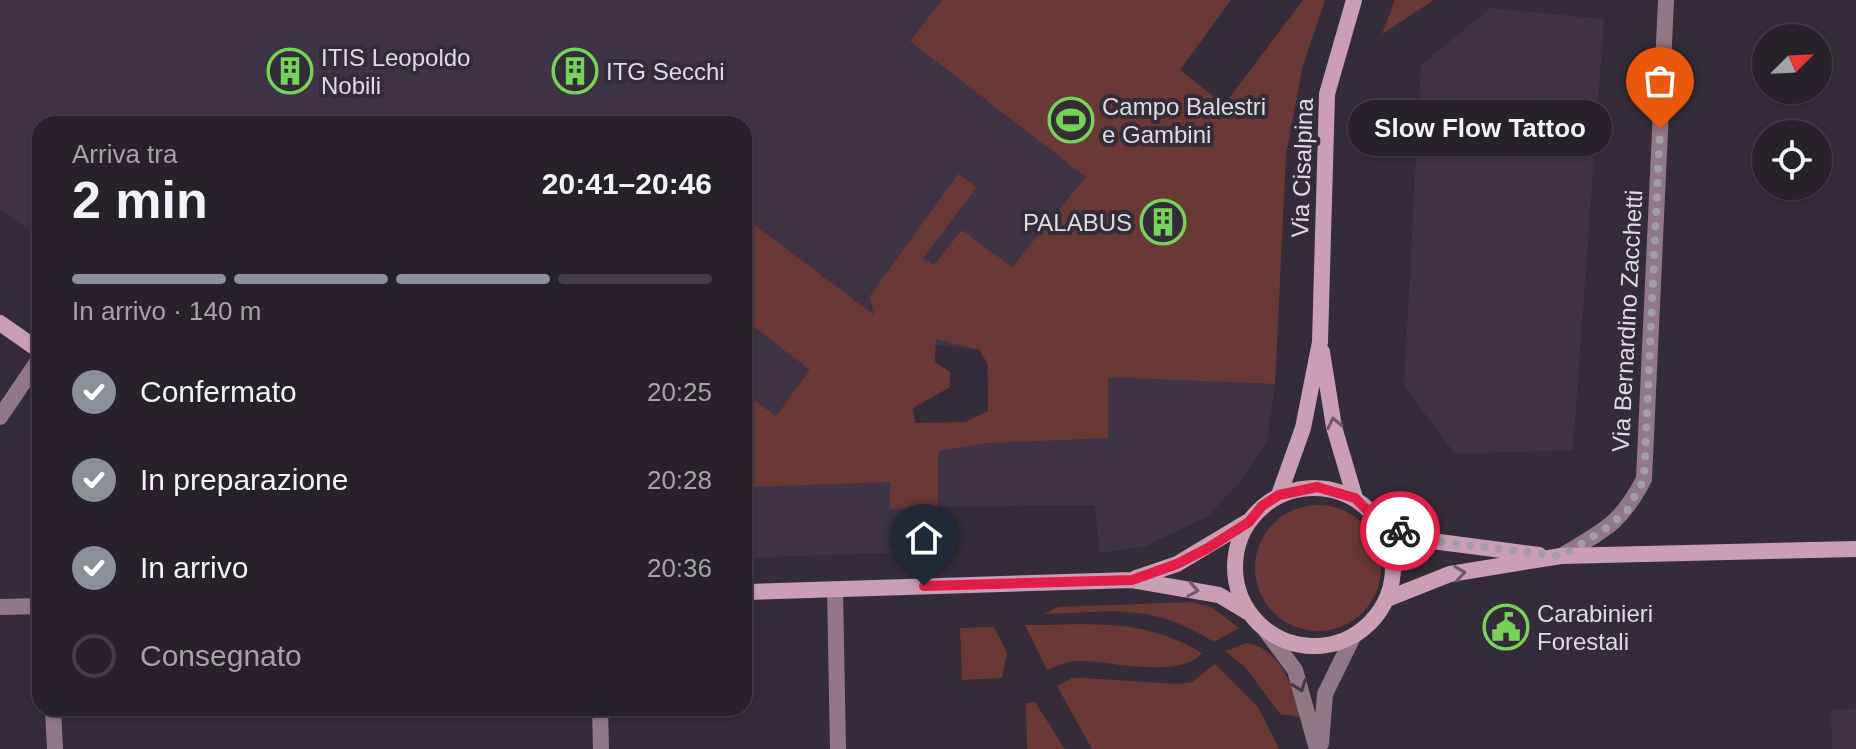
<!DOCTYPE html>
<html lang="it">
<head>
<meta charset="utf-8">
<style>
	:root { --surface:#27212a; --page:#2f2932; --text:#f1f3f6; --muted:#a4a3a8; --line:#433e47; --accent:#8c9099 }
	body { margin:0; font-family:Arial,sans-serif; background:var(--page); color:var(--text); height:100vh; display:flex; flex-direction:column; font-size:30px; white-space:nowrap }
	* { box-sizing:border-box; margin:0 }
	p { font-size:26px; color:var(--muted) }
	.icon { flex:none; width:44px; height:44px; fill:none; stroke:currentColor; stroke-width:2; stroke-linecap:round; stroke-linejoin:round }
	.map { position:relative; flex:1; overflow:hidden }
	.details { position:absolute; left:32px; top:116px; width:720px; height:600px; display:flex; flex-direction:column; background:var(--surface); border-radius:24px; box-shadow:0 2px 6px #0004,0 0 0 2px var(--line) }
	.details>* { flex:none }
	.needle { width:52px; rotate:66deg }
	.tools { position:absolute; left:1752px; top:24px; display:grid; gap:16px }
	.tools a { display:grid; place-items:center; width:80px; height:80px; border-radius:50%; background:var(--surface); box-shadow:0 2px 6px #0004,0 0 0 2px var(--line); font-size:40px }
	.pin { position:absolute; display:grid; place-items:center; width:68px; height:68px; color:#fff; margin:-82px -34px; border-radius:50% 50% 50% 0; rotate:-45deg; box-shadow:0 0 8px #0007 }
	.pin .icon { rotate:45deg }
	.courier { position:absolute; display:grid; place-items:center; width:80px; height:80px; margin:-40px; border:6px solid #e11d48; border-radius:50%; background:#fff; color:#222; box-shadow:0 2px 10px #0007 }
	.bubble { position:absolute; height:56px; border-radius:28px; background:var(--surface); box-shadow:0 2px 6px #0004,0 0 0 2px var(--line); font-size:26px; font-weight:800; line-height:56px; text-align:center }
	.head em { font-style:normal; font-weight:800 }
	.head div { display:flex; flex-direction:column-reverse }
	.head { display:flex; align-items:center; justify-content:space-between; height:136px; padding:0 40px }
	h1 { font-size:52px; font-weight:800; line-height:60px }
	.bar { display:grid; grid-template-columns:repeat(4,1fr); gap:12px 8px; align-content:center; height:96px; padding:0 40px }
	.bar i { height:10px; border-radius:6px; background:var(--line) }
	.bar .on { background:var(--accent) }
	.bar p { grid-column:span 4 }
	ol { padding:0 40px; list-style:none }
	li { display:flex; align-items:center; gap:24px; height:88px }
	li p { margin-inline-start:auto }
	li .icon { padding:8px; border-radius:50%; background:var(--accent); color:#fff; stroke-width:4 }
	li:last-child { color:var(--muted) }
	li i { width:44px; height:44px; border:4px solid var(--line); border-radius:50% }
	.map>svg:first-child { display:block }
	.built { fill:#3f3445 }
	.green { fill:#6a3835; fill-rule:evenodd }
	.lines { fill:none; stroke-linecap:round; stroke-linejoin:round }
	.street { stroke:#927784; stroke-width:16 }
	.secondary { stroke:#ca9fb4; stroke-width:16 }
	.oneway { stroke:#705a6a }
	.oneway2 { stroke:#473b47 }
	.done { stroke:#a39ea6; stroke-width:8; stroke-dasharray:0 14.4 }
	.route { stroke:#e11d48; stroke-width:10 }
	.labels { text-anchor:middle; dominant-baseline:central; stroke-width:8; stroke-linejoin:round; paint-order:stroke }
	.poi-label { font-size:24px; fill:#dfdbe2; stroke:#342c38; text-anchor:start }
	.street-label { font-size:24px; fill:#dfdbe2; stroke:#342c38 }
</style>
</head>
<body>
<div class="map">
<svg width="1856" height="749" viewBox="0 0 1856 749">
	<rect width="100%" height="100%" fill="#342c38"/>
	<path class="built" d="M 0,0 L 942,0 L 910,41 L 1171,64 L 1224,105 L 1303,0 L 1325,0 L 1303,65 L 1286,154 L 1275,384 L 1267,441 L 1242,480 L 1208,516 L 1146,546 L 1099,553 L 1095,505 L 938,507 L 937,451 L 990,443 L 987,364 L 979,350 L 905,342 L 907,462 L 913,552 L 744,558 L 744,124 L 40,124 L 40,237 L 0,210 Z
		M 1490,8 L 1604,19 L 1573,450 L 1455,454 L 1404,386 L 1421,65 Z
		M 1856,709 L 1856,749 L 1832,749 L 1831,710 Z"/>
	<path class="green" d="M 942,0 L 1231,0 L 1180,70 L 1224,105 L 1303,0 L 1325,0 L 1303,65 L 1286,154 L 1275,384 L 1108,377 L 1108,438 L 990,443 L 938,451 L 938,507 L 890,509 L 890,482 L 744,487 L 744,393 L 776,416 L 810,370 L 744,319 L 744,236 L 753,224 L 874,315 L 870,296 L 958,174 L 977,187 L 923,258 L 934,265 L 962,230 L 1012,267 L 1086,177 L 910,41 ZM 936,339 L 980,350 L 988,364 L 988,411 L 965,422 L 915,423 L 913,408 L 950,387 L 950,372 L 935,362 Z
		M 1395,0 L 1434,0 L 1382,34 Z
		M1255 568a63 63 0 1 1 126 0a63 63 0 1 1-126 0Z
		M 1192,602 L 1213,608 L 1239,628 L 1214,642 C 1150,602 1116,612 1044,614 L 1058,607 Z
		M 1025,625 C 1093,625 1141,617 1202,653 C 1181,679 1114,662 1084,661 C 1071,660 1059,665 1047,670 Z
		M 994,627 L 1007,653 L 1002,678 L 962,680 L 960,628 Z
		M 1247,643 C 1282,650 1293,687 1301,717 L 1280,714 L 1245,667 L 1225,651 Z
		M 1215,664 L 1258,707 L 1279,749 L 1092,749 L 1057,686 L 1072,678 L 1083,678 L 1178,684 L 1192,682 Z
		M 1035,702 L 1065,749 L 1027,749 L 1026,703 Z"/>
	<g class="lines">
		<path class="street" d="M 0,417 L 40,358
			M 1561,556 C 1604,530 1620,525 1644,479 L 1666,0
			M 835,589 L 838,749
			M 0,607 L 40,606
			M 1266,631 L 1295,670 L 1317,749
			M 53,708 L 55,749
			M 600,708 L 601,749
			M 1321,743 L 1325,694 L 1353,637"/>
		<path class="secondary" d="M 0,323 L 40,351
			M 1322,352 L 1334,427 L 1355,498
			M1235 567a79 79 0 1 1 158 0a79 79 0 1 1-158 0Z
			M 1279,495 L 1303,428 L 1320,342 L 1327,94 L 1354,0
			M 1382,525 L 1432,541 L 1539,555
			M 1136,578 L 1177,564 L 1247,522
			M 744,592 L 1132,580 L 1219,595 L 1249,613
			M 1387,599 L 1450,574 L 1561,556 L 1856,549"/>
	</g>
	<defs><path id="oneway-chevron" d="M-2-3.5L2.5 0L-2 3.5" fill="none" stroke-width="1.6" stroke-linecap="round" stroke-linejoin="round" transform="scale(2)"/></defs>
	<g class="oneway">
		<use href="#oneway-chevron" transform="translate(1334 423) rotate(-102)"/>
		<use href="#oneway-chevron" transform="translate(1460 573) rotate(-8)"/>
		<use href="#oneway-chevron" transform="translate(1193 590) rotate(10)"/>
	</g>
	<use class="oneway2" href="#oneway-chevron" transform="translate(1300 686) rotate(70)"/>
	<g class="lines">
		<path class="done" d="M 1400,531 L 1432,541 L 1561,556 L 1604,530 L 1627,511 L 1644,479 L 1660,129"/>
		<path class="route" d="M 924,586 L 1132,580 L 1177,564 L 1208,548 L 1249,522 L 1262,506 L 1279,495 L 1317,487 L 1355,498 L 1382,525 L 1400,531"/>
	</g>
	<defs>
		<g id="building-ring" transform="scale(2.3)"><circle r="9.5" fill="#342c38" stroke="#77d259" stroke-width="1.5"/><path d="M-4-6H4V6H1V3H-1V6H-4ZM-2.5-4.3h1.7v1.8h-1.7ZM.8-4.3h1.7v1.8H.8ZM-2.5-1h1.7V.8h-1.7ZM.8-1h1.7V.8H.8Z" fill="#77d259"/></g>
		<g id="stadium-ring" transform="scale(2.3)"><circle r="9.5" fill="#342c38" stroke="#77d259" stroke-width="1.5"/><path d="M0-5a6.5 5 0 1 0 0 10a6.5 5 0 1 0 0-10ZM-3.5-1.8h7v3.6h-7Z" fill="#77d259"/></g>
		<g id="civic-ring" transform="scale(2.3)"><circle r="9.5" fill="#342c38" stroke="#77d259" stroke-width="1.5"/><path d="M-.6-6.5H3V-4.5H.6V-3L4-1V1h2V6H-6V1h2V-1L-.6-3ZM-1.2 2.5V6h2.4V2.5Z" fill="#77d259"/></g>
	</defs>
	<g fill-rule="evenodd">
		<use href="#building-ring" x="290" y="71"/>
		<use href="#building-ring" x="575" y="71"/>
		<use href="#stadium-ring" x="1071" y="120"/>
		<use href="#building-ring" x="1163" y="222"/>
		<use href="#civic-ring" x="1506" y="627"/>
	</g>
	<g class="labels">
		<g class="poi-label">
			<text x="321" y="57">ITIS Leopoldo<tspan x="321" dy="28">Nobili</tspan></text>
			<text x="606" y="71">ITG Secchi</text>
			<text x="1102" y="106">Campo Balestri<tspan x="1102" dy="28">e Gambini</tspan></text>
			<text x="1132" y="222" text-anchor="end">PALABUS</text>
			<text x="1537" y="613">Carabinieri<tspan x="1537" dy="28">Forestali</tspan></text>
		</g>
		<g class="street-label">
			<text transform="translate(1302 168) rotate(-88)">Via Cisalpina</text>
			<text transform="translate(1627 321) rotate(-87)">Via Bernardino Zacchetti</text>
		</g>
	</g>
</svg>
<div class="tools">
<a><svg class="needle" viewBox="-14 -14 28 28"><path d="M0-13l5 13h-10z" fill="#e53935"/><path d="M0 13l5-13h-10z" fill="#a4a3a8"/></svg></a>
<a><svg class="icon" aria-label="locate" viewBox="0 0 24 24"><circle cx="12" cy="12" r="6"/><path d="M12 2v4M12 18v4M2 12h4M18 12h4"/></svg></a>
</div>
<div class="pin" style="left:1660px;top:129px;background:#ea580c"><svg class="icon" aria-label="bag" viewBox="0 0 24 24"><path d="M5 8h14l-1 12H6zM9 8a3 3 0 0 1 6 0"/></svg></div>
<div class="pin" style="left:924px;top:586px;background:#1f2937"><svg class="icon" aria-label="home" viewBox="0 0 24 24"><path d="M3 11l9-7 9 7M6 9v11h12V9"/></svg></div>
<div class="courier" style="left:1400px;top:531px"><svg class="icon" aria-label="bike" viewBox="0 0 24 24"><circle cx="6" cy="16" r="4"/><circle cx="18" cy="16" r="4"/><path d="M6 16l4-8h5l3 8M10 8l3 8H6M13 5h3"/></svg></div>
<div class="bubble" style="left:1348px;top:100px;width:264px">Slow Flow Tattoo</div>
<section class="details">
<div class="head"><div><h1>2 min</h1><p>Arriva tra</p></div><em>20:41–20:46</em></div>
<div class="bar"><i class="on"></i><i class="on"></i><i class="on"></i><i></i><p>In arrivo · 140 m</p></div>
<ol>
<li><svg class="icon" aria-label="check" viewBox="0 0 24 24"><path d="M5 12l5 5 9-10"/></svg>Confermato<p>20:25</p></li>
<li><svg class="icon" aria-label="check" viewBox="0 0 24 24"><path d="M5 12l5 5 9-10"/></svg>In preparazione<p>20:28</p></li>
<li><svg class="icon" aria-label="check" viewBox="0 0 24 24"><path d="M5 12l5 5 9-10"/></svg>In arrivo<p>20:36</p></li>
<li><i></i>Consegnato</li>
</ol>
</section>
</div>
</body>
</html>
